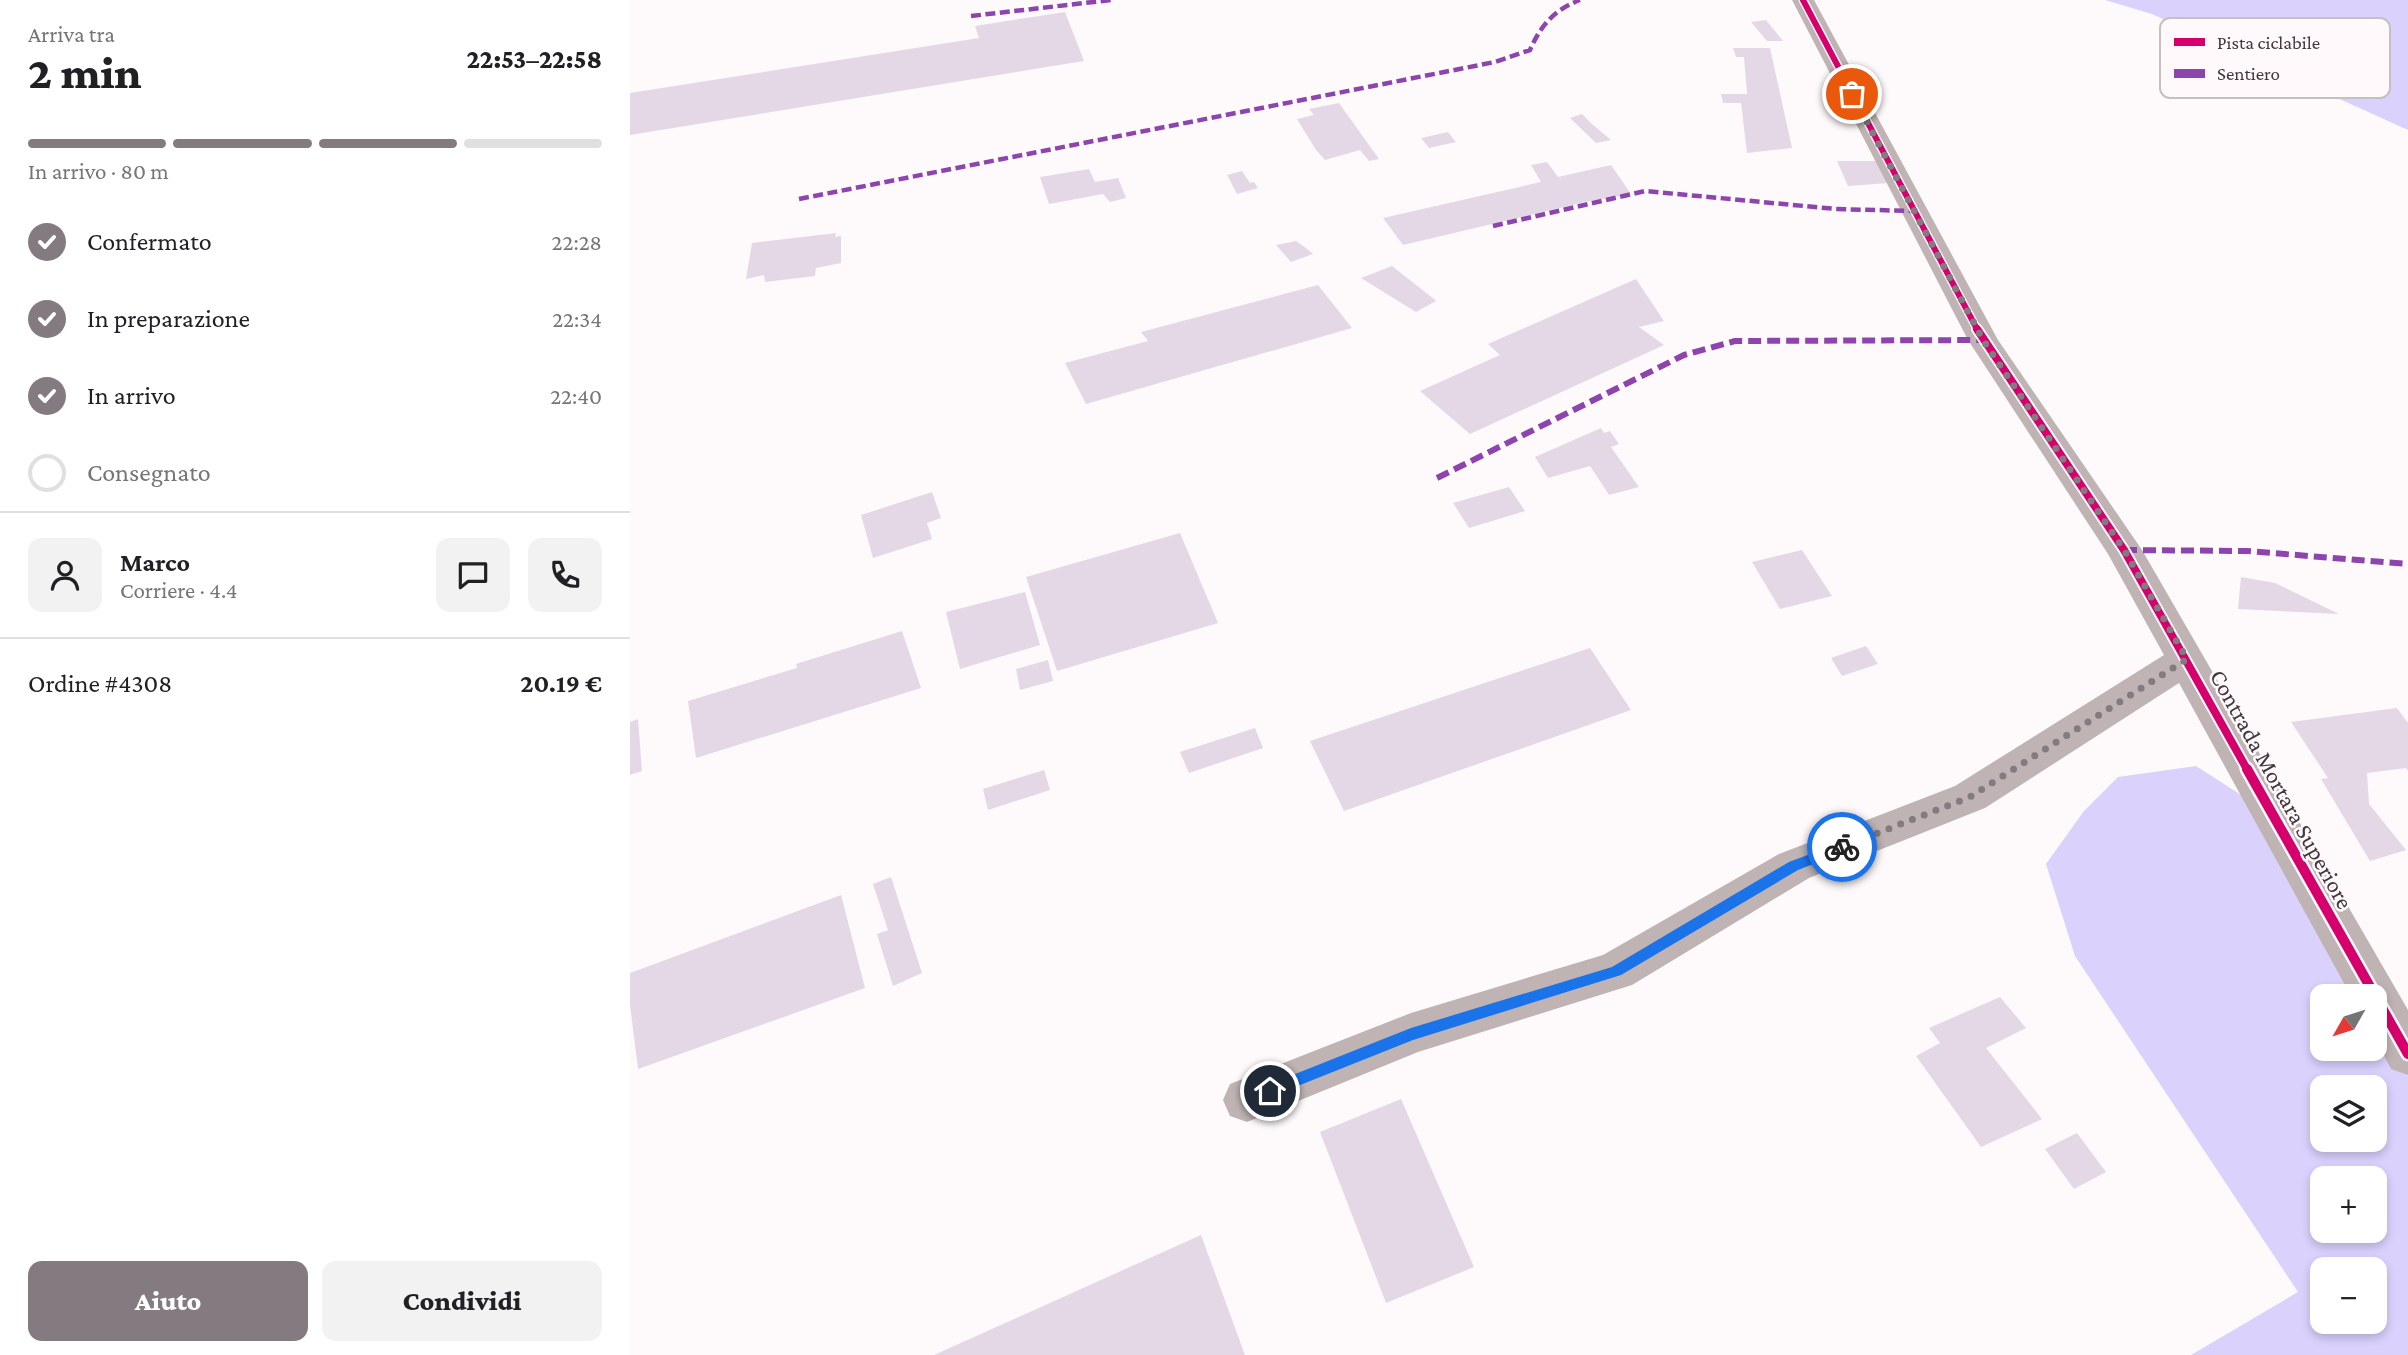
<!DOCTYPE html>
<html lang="it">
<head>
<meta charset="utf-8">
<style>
	:root { --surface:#fff; --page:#f2f2f2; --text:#202124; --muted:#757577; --line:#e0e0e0; --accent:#847b80 }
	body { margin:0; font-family:"Crimson Pro",serif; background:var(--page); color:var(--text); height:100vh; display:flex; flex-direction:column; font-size:26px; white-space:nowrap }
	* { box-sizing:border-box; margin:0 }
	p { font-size:23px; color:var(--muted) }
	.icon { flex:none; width:38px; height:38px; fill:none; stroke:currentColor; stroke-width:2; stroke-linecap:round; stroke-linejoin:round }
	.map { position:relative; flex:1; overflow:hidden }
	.sheet { display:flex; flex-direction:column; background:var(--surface); width:630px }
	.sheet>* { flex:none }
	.needle { width:46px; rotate:231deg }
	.controls { position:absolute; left:1680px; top:984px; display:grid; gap:14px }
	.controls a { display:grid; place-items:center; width:77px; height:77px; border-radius:14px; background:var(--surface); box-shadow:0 4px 10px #0003; font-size:35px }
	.pin { position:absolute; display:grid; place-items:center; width:60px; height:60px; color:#fff; margin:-30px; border:4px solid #fff; border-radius:50%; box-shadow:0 2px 7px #0007 }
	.courier { position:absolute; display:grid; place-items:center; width:70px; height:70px; margin:-35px; border:5px solid #1a73e8; border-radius:50%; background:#fff; color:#222; box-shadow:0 2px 9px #0007 }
	.headline em { font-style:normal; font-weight:800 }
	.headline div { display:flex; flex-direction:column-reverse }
	.headline { display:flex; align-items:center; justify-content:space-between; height:119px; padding:0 28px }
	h1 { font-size:46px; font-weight:800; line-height:52px }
	.bar { display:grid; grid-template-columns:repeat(4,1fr); gap:10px 7px; align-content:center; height:84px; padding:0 28px }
	.bar i { height:9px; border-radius:5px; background:var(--line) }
	.bar .selected { background:var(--accent) }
	.bar p { grid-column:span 4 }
	.line { display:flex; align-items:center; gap:18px; padding:0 28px; border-top:2px solid var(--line) }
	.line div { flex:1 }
	.round { display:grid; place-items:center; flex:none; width:74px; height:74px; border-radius:14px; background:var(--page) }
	ol { padding:0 28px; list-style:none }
	li { display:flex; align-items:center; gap:21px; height:77px }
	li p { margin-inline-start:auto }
	li .icon { padding:7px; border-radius:50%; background:var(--accent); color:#fff; stroke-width:4 }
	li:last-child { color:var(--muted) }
	li i { width:38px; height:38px; border:4px solid var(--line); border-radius:50% }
	.cta { display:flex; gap:14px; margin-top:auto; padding:14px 28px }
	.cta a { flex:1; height:80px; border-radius:14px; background:var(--accent); color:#fff; font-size:28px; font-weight:800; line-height:80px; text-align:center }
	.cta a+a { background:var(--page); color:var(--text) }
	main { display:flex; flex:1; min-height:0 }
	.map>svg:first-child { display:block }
	.water { fill:#dad1fd; fill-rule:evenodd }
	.building { fill:#e4d8e6 }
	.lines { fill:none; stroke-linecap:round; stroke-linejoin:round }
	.minor { fill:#bfb3b4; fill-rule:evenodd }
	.quiet-far1 { stroke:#8e44ad; stroke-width:4.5; stroke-dasharray:10 4.5; stroke-linecap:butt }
	.quiet { stroke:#8e44ad; stroke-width:6; stroke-dasharray:13 6; stroke-linecap:butt }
	.cycleway-far2-casing { stroke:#fff9fc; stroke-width:9 }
	.cycleway-far1-casing { stroke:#fff9fc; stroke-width:12 }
	.cycleway-casing { stroke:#fff9fc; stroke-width:15 }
	.cycleway-far2 { stroke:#d6006c; stroke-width:6 }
	.cycleway-far1 { stroke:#d6006c; stroke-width:8 }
	.cycleway { stroke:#d6006c; stroke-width:10 }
	.route { fill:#1a73e8 }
	.done { stroke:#847b80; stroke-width:7; stroke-dasharray:0 12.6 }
	.labels { text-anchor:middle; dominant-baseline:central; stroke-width:5; stroke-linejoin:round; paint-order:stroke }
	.street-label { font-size:24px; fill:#42373d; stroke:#fff9fc }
	.key { fill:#fff9fc; stroke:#c6bfc3; stroke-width:2 }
	.key-label { font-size:19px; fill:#42373d }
</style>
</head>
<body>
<main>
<section class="sheet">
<div class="headline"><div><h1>2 min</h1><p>Arriva tra</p></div><em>22:53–22:58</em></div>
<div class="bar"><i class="selected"></i><i class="selected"></i><i class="selected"></i><i></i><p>In arrivo · 80 m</p></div>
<ol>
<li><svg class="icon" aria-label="check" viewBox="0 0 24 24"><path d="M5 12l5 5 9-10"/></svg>Confermato<p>22:28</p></li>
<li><svg class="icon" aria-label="check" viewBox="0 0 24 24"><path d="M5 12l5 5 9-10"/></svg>In preparazione<p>22:34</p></li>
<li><svg class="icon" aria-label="check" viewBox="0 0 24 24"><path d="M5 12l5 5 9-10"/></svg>In arrivo<p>22:40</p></li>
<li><i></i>Consegnato</li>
</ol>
<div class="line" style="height:126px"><a class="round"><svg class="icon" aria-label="person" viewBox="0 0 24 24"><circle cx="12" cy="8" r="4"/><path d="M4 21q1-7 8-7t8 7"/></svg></a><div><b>Marco</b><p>Corriere · 4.4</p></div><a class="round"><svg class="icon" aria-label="chat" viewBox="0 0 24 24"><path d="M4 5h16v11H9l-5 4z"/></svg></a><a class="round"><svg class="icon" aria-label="phone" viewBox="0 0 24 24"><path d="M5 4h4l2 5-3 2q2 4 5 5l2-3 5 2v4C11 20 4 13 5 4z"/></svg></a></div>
<div class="line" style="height:91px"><div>Ordine #4308</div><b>20.19 €</b></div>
<div class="cta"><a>Aiuto</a><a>Condividi</a></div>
</section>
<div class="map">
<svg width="1778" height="1355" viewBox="0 0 1778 1355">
	<rect width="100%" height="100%" fill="#fefafc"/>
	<path class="water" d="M 1475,0 L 1778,0 L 1778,130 L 1522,14 Z
		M 1566,766 L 1622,802 L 1731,996 L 1692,996 L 1692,1048 L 1745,1048 L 1745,1020 L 1778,1076 L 1778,1355 L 1561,1355 L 1668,1292 L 1445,956 L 1416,864 L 1454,811 L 1488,777 ZM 1692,1087 L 1745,1087 L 1745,1139 L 1692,1139 ZM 1692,1178 L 1745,1178 L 1745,1230 L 1692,1230 ZM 1692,1269 L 1745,1269 L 1745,1321 L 1692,1321 Z"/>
	<path class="building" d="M 435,12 L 454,61 L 0,135 L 0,93 L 349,38 L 345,26 Z
		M 1136,20 L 1153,41 L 1137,41 L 1121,22 Z
		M 1103,48 L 1140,48 L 1162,148 L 1117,153 L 1111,103 L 1093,103 L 1091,94 L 1117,94 L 1114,57 L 1106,57 Z
		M 709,103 L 749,159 L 739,161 L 730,150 L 695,160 L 686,150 L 667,119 L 684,115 L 679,109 Z
		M 952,114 L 962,124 L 981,140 L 966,143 L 940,118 Z
		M 818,132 L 826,142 L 799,148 L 791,138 Z
		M 1207,161 L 1246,161 L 1258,183 L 1218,186 Z
		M 917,162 L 928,177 L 981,165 L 1001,194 L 955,202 L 773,245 L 753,218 L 911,182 L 901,165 Z
		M 459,169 L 465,182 L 488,178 L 496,198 L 480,202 L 473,194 L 419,204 L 410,177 Z
		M 612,171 L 620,183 L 624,182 L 628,188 L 607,194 L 597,175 Z
		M 206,233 L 205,237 L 211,236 L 211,263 L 186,268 L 185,276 L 135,282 L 134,275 L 116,279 L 122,243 Z
		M 666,241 L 676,248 L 683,254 L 661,262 L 646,245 Z
		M 762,266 L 804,299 L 806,301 L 786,312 L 731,278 Z
		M 1006,279 L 1034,321 L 1009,327 L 1034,345 L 840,434 L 790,391 L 870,355 L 858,344 Z
		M 688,285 L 722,328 L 456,404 L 435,363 L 518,341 L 511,332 Z
		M 971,428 L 974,433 L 980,431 L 989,444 L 981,447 L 1009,487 L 979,495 L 960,466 L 918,478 L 905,457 Z
		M 879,487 L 895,511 L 839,528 L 823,503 Z
		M 302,492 L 311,518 L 297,523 L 302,539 L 243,558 L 231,515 Z
		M 550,533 L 588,623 L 427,671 L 396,577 Z
		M 1172,550 L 1202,596 L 1150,609 L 1122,562 Z
		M 1611,577 L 1645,583 L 1709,614 L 1608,609 Z
		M 395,592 L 410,645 L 330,669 L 316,612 Z
		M 272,631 L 291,688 L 66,758 L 58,701 L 167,668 L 166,664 Z
		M 1236,646 L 1248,664 L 1212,676 L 1201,658 Z
		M 960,648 L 1001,710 L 714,811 L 680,741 Z
		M 418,660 L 423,681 L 390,690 L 386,669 Z
		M 1767,708 L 1778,723 L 1778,771 L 1776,768 L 1737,773 L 1739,804 L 1776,850 L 1740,861 L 1691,779 L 1698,778 L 1661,722 Z
		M 8,719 L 12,771 L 0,775 L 0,722 Z
		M 625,728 L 633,748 L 559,773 L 550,752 Z
		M 414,770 L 420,790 L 358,810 L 353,789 Z
		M 261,877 L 292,973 L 263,986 L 247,934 L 258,930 L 243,884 Z
		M 211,895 L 235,988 L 8,1069 L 0,1005 L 0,973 Z
		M 1370,997 L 1396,1028 L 1356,1048 L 1412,1119 L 1351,1147 L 1286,1056 L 1310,1043 L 1299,1028 Z
		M 771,1099 L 844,1267 L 756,1303 L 690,1132 Z
		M 1447,1133 L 1476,1172 L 1444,1189 L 1415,1149 Z
		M 571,1235 L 615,1355 L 304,1355 Z"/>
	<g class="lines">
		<path class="minor" d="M 1162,0 L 1184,0 L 1368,340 L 1512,550 L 1778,1010 L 1778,1075 L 1761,1069 L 1745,1039 L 1745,996 L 1721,996 L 1549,683 L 1355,808 L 1179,878 L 1002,985 L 788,1052 L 617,1122 L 600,1116 L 593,1100 L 600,1084 L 781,1013 L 973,955 L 1149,854 L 1325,786 L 1534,655 L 1478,554 L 1338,340 Z"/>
		<path class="quiet-far1" d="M 341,16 L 481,0
			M 169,199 L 865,62 L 900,50 C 911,25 924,10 950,0
			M 863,226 L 1015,191 L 1206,209 L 1284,211"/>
		<path class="quiet" d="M 807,478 L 1054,355 L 1105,341 L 1353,340
			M 1494,550 L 1617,551 L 1778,564"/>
		<g class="cycleway-far2-casing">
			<path id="cycleway-far2" d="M 1173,0 L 1348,331"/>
		</g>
		<g class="cycleway-far1-casing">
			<path id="cycleway-far1" d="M 1347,329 L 1494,550 L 1618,771"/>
		</g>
		<g class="cycleway-casing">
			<path id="cycleway" d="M 1617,769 L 1778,1054"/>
		</g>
		<use href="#cycleway-far2" class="cycleway-far2"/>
		<use href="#cycleway-far1" class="cycleway-far1"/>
		<use href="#cycleway" class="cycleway"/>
	</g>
	<path class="route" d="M 1212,842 L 1218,847 L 1216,851 L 1168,870 L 991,975 L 783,1040 L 640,1097 L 633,1091 L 635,1086 L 781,1028 L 982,967 L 1159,862 Z"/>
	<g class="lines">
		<path class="done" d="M 1212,847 L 1340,797 L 1557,659 L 1494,550 L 1353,340 L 1222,94"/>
	</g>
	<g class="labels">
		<g class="street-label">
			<text transform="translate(1652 789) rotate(61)">Contrada Mortara Superiore</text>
		</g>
	</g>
	<rect x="1530" y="18" width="230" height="80" rx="10" class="key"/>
	<rect x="1544" y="38" width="31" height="8" fill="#d6006c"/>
	<rect x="1544" y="69" width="31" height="9" fill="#8e44ad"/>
	<g class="key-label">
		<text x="1587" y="49">Pista ciclabile</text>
		<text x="1587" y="80">Sentiero</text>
	</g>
</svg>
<div class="controls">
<a><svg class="needle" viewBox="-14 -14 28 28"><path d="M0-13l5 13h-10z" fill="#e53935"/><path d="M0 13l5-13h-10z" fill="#757577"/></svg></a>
<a><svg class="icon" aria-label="layers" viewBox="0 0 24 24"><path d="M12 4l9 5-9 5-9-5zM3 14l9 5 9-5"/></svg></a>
<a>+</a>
<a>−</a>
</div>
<div class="pin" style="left:1222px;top:94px;background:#ea580c"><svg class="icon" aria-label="bag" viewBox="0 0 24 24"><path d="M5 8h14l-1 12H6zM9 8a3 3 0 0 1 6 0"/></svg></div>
<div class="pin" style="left:640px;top:1091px;background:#1f2937"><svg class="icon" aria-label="home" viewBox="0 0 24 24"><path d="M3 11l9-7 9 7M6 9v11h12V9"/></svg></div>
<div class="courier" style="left:1212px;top:847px"><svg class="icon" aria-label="bike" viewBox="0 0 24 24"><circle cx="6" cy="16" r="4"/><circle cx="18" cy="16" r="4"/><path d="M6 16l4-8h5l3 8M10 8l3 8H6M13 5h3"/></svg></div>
</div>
</main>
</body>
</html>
